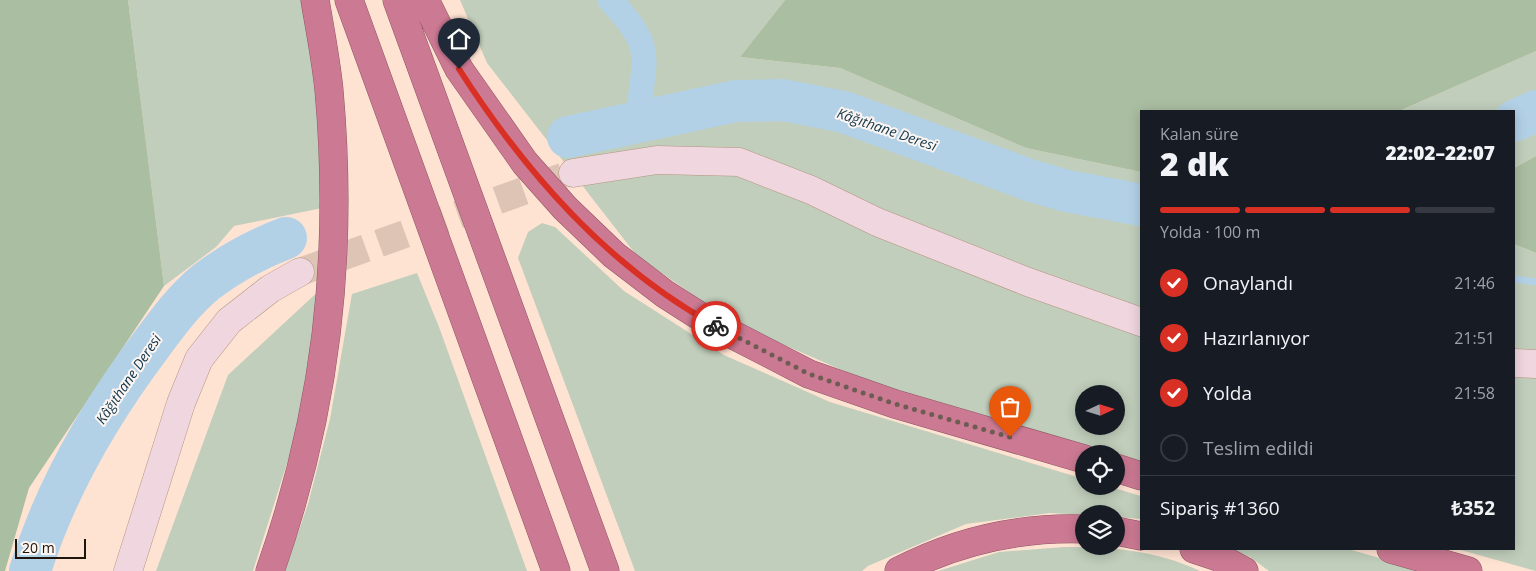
<!DOCTYPE html>
<html lang="tr">
<head>
<meta charset="utf-8">
<style>
	:root { --surface:#171b24; --page:#20242c; --text:#f1f3f6; --muted:#9ea1a6; --line:#363941; --accent:#d93025 }
	body { margin:0; font-family:"Open Sans",sans-serif; background:var(--page); color:var(--text); height:100vh; display:flex; flex-direction:column; font-size:19px; white-space:nowrap }
	* { box-sizing:border-box; margin:0 }
	p { font-size:16px; color:var(--muted) }
	.icon { flex:none; width:28px; height:28px; fill:none; stroke:currentColor; stroke-width:2; stroke-linecap:round; stroke-linejoin:round }
	.map { position:relative; flex:1; overflow:hidden }
	.panel { position:absolute; left:1140px; top:110px; width:375px; height:440px; display:flex; flex-direction:column; background:var(--surface); border-radius:0px; box-shadow:0 2px 12px #0003 }
	.panel>* { flex:none }
	.needle { width:32px; rotate:86deg }
	.controls { position:absolute; left:1075px; top:385px; display:grid; gap:10px }
	.controls a { display:grid; place-items:center; width:50px; height:50px; border-radius:50%; background:var(--surface); box-shadow:0 2px 12px #0003; font-size:25px }
	.scale { position:absolute; left:15px; bottom:12px; width:71px; box-sizing:border-box; padding-left:5px; border:2px solid #1f140c; border-top:0; font-size:14px; line-height:18px; white-space:nowrap; color:#1f140c; -webkit-text-stroke:4px #fcf5f1; paint-order:stroke }
	.pin { position:absolute; display:grid; place-items:center; width:42px; height:42px; color:#fff; margin:-51px -21px; border-radius:50% 50% 50% 0; rotate:-45deg; box-shadow:0 0 5px #0007 }
	.pin .icon { rotate:45deg }
	.courier { position:absolute; display:grid; place-items:center; width:50px; height:50px; margin:-25px; border:4px solid #d93025; border-radius:50%; background:#fff; color:#222; box-shadow:0 1px 6px #0007 }
	.summary em { font-style:normal; font-weight:800 }
	.summary div { display:flex; flex-direction:column-reverse }
	.summary { display:flex; align-items:center; justify-content:space-between; height:85px; padding:0 20px }
	h1 { font-size:32px; font-weight:800; line-height:38px }
	.bar { display:grid; grid-template-columns:repeat(4,1fr); gap:8px 5px; align-content:center; height:60px; padding:0 20px }
	.bar i { height:6px; border-radius:4px; background:var(--line) }
	.bar .active { background:var(--accent) }
	.bar p { grid-column:span 4 }
	.line { display:flex; align-items:center; gap:12px; padding:0 20px; border-top:1px solid var(--line) }
	.line div { flex:1 }
	ol { padding:0 20px; list-style:none }
	li { display:flex; align-items:center; gap:15px; height:55px }
	li p { margin-inline-start:auto }
	li .icon { padding:5px; border-radius:50%; background:var(--accent); color:#fff; stroke-width:4 }
	li:last-child { color:var(--muted) }
	li i { width:28px; height:28px; border:2px solid var(--line); border-radius:50% }
	.map>svg:first-child { display:block }
	.green { fill:#c1cebb; fill-rule:evenodd }
	.forest { fill:#aabea2 }
	.lines { fill:none; stroke-linecap:round; stroke-linejoin:round }
	.stream { stroke:#b3d1e6; stroke-width:7 }
	.canal { stroke:#b3d1e6; stroke-width:25 }
	.river { stroke:#b3d1e6; stroke-width:42 }
	.secondary-tunnel { stroke:#ddc4b4; stroke-width:28; stroke-dasharray:28 14; stroke-linecap:butt }
	.secondary-casing { stroke:#b49480; stroke-width:29 }
	.highway-casing { stroke:#8f5664; stroke-width:29 }
	.secondary { stroke:#f0d7df; stroke-width:28 }
	.highway { stroke:#cc7a93; stroke-width:28 }
	.done { stroke:#6d5c51; stroke-width:5; stroke-dasharray:0 9 }
	.route { stroke:#d93025; stroke-width:6 }
	.labels { text-anchor:middle; dominant-baseline:central; stroke-width:4; stroke-linejoin:round; paint-order:stroke }
	.water-label { font-size:14px; font-style:italic; fill:#0f364c; stroke:#fcf5f1 }
</style>
</head>
<body>
<div class="map">
<svg width="1536" height="571" viewBox="0 0 1536 571">
	<rect width="100%" height="100%" fill="#ffe3d2"/>
	<path class="green" d="M 128,0 L 304,0 L 327,142 L 322,208 L 234,226 L 216,247 L 164,286 Z
		M 460,0 L 785,0 L 740,57 L 840,68 L 1026,148 L 1141,172 L 1141,461 L 883,388 L 734,323 L 637,256 L 487,63 ZM 1084,394 L 1116,394 L 1116,426 L 1084,426 Z
		M 1536,51 L 1536,156 L 1514,168 L 1514,111 L 1399,111 Z
		M 542,223 L 555,227 L 624,291 L 724,355 L 830,402 L 1084,479 L 1084,486 L 1107,486 L 1141,496 L 1141,519 L 1116,517 L 1116,514 L 1084,515 L 1050,513 L 966,524 L 868,566 L 862,571 L 635,571 L 518,258 L 528,232 Z
		M 1514,244 L 1536,253 L 1536,571 L 1457,549 L 1514,549 Z
		M 417,273 L 439,327 L 527,571 L 285,571 L 308,504 L 330,419 L 352,294 Z
		M 323,287 L 311,387 L 253,571 L 156,571 L 228,375 Z
		M 1064,547 C 1112,547 1156,550 1200,571 L 938,571 L 999,552 Z
		M 1231,549 L 1348,549 L 1425,571 L 1269,571 L 1250,557 Z"/>
	<path class="forest" d="M 0,0 L 128,0 L 164,286 L 29,488 L 5,571 L 0,571 Z
		M 785,0 L 1536,0 L 1536,51 L 1399,111 L 1141,111 L 1141,172 L 1026,148 L 840,68 L 740,57 Z
		M 1536,156 L 1536,253 L 1514,244 L 1514,168 Z"/>
	<g class="lines">
		<path class="stream" d="M 1514,279 L 1536,282"/>
		<path class="canal" d="M 610,0 C 659,51 642,59 638,121"/>
		<path class="river" d="M 1514,121 L 1536,111
			M 568,137 L 736,101 L 783,100 L 844,112 L 1029,180 L 1067,191 L 1141,205
			M 30,571 C 56,487 99,414 151,345 C 168,322 184,300 206,282 C 231,263 257,249 286,238"/>
		<path class="secondary-tunnel" d="M 300,272 L 573,173"/>
		<g class="secondary-casing">
			<path id="secondary" d="M 573,173 L 657,160 L 739,162 L 811,190 L 877,222 L 1028,282 L 1141,322
				M 1514,363 L 1536,364
				M 128,571 L 181,403 L 199,359 L 229,321 L 270,289 L 300,272"/>
		</g>
		<g class="highway-casing">
			<path id="highway" d="M 349,0 L 556,571
				M 397,0 L 605,571
				M 425,0 L 459,69 L 525,163 L 565,208 L 614,255 L 665,294 L 712,324 L 809,374 L 895,404 L 1084,459
				M 1116,468 L 1141,476
				M 1116,531 L 1141,536
				M 1194,549 L 1218,557 L 1244,571
				M 1391,549 L 1468,571
				M 270,571 C 326,412 344,258 329,90 C 326,60 320,30 315,0
				M 899,571 C 957,541 1018,527 1084,529"/>
		</g>
		<use href="#secondary" class="secondary"/>
		<use href="#highway" class="highway"/>
	</g>
	<g class="lines">
		<path class="done" d="M 716,326 L 809,374 L 895,404 L 1010,437"/>
		<path class="route" d="M 459,69 C 525,172 607,266 716,326"/>
	</g>
	<g class="labels">
		<g class="water-label">
			<text transform="translate(887 129) rotate(19)">Kâğıthane Deresi</text>
			<text transform="translate(128 379) rotate(-56)">Kâğıthane Deresi</text>
		</g>
	</g>
</svg>
<div class="controls">
<a><svg class="needle" viewBox="-14 -14 28 28"><path d="M0-13l5 13h-10z" fill="#e53935"/><path d="M0 13l5-13h-10z" fill="#9ea1a6"/></svg></a>
<a><svg class="icon" aria-label="locate" viewBox="0 0 24 24"><circle cx="12" cy="12" r="6"/><path d="M12 2v4M12 18v4M2 12h4M18 12h4"/></svg></a>
<a><svg class="icon" aria-label="layers" viewBox="0 0 24 24"><path d="M12 4l9 5-9 5-9-5zM3 14l9 5 9-5"/></svg></a>
</div>
<div class="scale">20 m</div>
<div class="pin" style="left:1010px;top:437px;background:#ea580c"><svg class="icon" aria-label="bag" viewBox="0 0 24 24"><path d="M5 8h14l-1 12H6zM9 8a3 3 0 0 1 6 0"/></svg></div>
<div class="pin" style="left:459px;top:69px;background:#1f2937"><svg class="icon" aria-label="home" viewBox="0 0 24 24"><path d="M3 11l9-7 9 7M6 9v11h12V9"/></svg></div>
<div class="courier" style="left:716px;top:326px"><svg class="icon" aria-label="bike" viewBox="0 0 24 24"><circle cx="6" cy="16" r="4"/><circle cx="18" cy="16" r="4"/><path d="M6 16l4-8h5l3 8M10 8l3 8H6M13 5h3"/></svg></div>
<section class="panel">
<div class="summary"><div><h1>2 dk</h1><p>Kalan süre</p></div><em>22:02–22:07</em></div>
<div class="bar"><i class="active"></i><i class="active"></i><i class="active"></i><i></i><p>Yolda · 100 m</p></div>
<ol>
<li><svg class="icon" aria-label="check" viewBox="0 0 24 24"><path d="M5 12l5 5 9-10"/></svg>Onaylandı<p>21:46</p></li>
<li><svg class="icon" aria-label="check" viewBox="0 0 24 24"><path d="M5 12l5 5 9-10"/></svg>Hazırlanıyor<p>21:51</p></li>
<li><svg class="icon" aria-label="check" viewBox="0 0 24 24"><path d="M5 12l5 5 9-10"/></svg>Yolda<p>21:58</p></li>
<li><i></i>Teslim edildi</li>
</ol>
<div class="line" style="height:65px"><div>Sipariş #1360</div><b>₺352</b></div>
</section>
</div>
</body>
</html>
